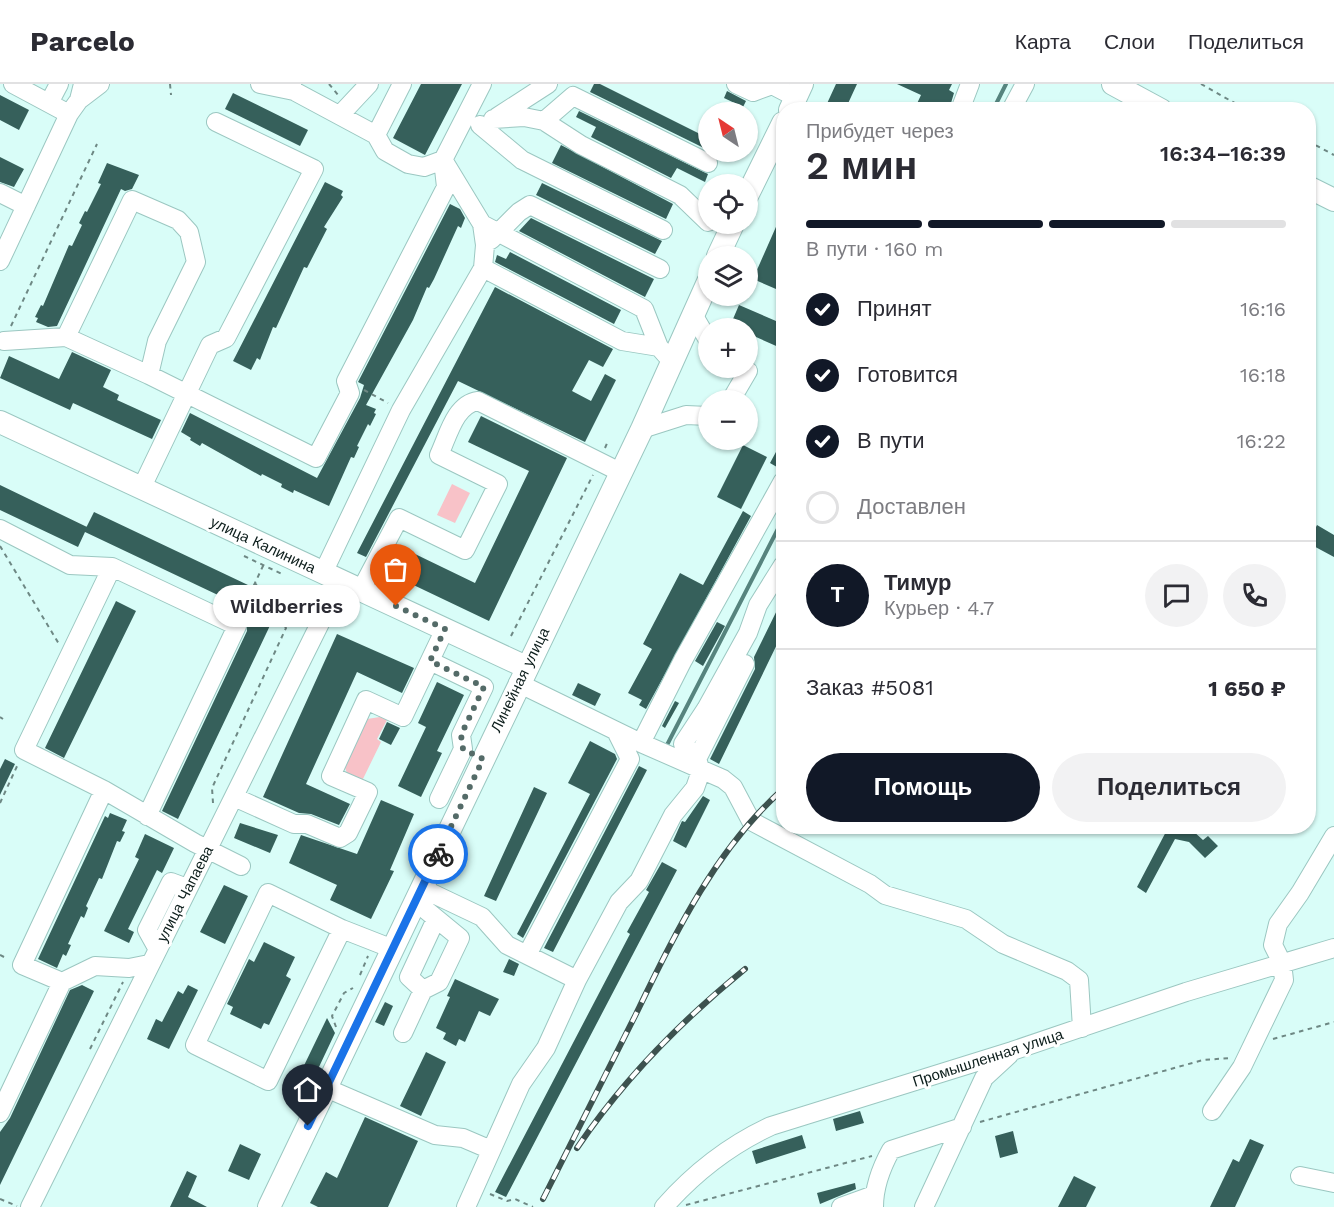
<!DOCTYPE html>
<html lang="ru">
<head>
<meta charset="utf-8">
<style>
	:root { --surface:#fff; --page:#f2f2f3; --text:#2b2b33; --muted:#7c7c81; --line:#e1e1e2; --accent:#111827 }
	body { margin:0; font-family:"Work Sans",sans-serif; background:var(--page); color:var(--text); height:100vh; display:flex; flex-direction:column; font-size:22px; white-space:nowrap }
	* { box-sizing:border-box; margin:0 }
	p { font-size:20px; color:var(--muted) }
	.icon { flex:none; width:33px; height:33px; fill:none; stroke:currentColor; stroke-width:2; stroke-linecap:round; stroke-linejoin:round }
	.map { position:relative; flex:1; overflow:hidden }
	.panel { position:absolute; left:776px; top:18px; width:540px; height:732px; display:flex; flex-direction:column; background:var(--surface); border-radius:24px; box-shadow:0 2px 4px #0004 }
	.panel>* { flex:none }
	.needle { width:39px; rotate:325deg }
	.tools { position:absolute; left:698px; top:18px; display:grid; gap:12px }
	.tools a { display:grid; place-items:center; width:60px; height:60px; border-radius:50%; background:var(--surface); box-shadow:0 2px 4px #0004; font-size:30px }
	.pin { position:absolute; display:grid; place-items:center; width:51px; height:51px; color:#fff; margin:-62px -26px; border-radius:50% 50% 50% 0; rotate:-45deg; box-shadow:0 0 6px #0007 }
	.pin .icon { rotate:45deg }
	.courier { position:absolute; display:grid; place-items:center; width:60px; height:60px; margin:-30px; border:4px solid #1a73e8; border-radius:50%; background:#fff; color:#222; box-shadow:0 2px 8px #0007 }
	.bubble { position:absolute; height:42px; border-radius:21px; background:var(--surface); box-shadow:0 2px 4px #0004; font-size:20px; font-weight:600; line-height:42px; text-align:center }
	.headline em { font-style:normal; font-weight:600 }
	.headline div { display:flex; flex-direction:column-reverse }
	.headline { display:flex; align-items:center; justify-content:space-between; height:102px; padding:0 30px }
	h1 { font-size:39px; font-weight:600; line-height:45px }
	.bar { display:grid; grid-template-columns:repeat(4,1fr); gap:9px 6px; align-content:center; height:72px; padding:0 30px }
	.bar i { height:8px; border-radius:4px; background:var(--line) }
	.bar .current { background:var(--accent) }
	.bar p { grid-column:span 4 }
	.line { display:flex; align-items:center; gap:15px; padding:0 30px; border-top:2px solid var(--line) }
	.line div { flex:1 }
	.round { display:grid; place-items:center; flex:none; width:63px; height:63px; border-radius:32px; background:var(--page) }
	ol { padding:0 30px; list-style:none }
	li { display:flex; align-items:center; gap:18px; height:66px }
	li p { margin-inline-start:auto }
	li .icon { padding:6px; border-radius:50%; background:var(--accent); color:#fff; stroke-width:4 }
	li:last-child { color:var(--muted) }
	li i { width:33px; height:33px; border:3px solid var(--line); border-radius:50% }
	.primary-button { display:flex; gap:12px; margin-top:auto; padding:12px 30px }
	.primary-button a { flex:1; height:69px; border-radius:36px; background:var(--accent); color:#fff; font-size:24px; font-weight:600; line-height:69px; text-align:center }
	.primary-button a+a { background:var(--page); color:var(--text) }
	header { display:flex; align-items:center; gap:36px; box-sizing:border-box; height:84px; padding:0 30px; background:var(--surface); border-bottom:2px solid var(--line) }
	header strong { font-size:28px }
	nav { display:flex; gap:33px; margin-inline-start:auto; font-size:21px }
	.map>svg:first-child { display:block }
	.green { fill:#f8c2c8 }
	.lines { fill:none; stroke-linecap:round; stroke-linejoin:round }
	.stream { stroke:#56847e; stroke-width:4 }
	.building { fill:#36605b }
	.minor-casing { stroke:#9bc7c1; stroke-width:20 }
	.major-casing { stroke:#9bc7c1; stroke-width:24 }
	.path { stroke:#6e8884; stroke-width:2; stroke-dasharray:4.5 4.5; stroke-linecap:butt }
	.minor { stroke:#fff; stroke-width:18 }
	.major { stroke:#fff; stroke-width:22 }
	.rail-casing { stroke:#3d524f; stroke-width:6 }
	.rail { stroke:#fff; stroke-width:4; stroke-dasharray:11; stroke-linecap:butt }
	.done { stroke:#546b68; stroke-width:6; stroke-dasharray:0 10.8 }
	.route { stroke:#1a73e8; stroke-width:8 }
	.labels { text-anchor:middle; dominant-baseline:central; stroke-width:6; stroke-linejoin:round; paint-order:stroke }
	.street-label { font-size:15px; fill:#0c1d1b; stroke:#fff }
</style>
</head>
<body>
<header>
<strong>Parcelo</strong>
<nav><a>Карта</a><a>Слои</a><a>Поделиться</a></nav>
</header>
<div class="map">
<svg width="1334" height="1123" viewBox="0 0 1334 1123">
	<rect width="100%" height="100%" fill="#d9fdf8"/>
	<path class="green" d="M 452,400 L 470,409 L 455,439 L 437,431 Z
		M 380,633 L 387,636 L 377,655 L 381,658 L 362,697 L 347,689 L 345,684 L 367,635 Z"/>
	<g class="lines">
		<path class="stream" d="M 993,26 L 1006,0
			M 667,661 L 783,435"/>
	</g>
	<path class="building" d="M 421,0 L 462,0 L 425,71 L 393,54 Z
		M 594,0 L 600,0 L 708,54 L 708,66 L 590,8 Z
		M 836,0 L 857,0 L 845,26 L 824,26 Z
		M 897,0 L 952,0 L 949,6 L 954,9 L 949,26 L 914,26 L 921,11 Z
		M 727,7 L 746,17 L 743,23 L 724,14 Z
		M 233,9 L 308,46 L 300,62 L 225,25 Z
		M 0,11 L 29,26 L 19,46 L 0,36 Z
		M 579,27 L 708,90 L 705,98 L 677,84 L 671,94 L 591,53 L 596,43 L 576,33 Z
		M 561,61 L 673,120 L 666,135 L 552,79 Z
		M 0,73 L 24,85 L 14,103 L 0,98 Z
		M 107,79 L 139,91 L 132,105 L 125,107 L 121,105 L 57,242 L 48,243 L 36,238 L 38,234 L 35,233 L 41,221 L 43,222 L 69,161 L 72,162 L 82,141 L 79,139 L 85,127 L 87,128 L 101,100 L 98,99 Z
		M 325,98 L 343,107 L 341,111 L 343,113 L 324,143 L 327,145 L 307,184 L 304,183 L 276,244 L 273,243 L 260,276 L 257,274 L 251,286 L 233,277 Z
		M 542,99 L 662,157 L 655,170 L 536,111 Z
		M 450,120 L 460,125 L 465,134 L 461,144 L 458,142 L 434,195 L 429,204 L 427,203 L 413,236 L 366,321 L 376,325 L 374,329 L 376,330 L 370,342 L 368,340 L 357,362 L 359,363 L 354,374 L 351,373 L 329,422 L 294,406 L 293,409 L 281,403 L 282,400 L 262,390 L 261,392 L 202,359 L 200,362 L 190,356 L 191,354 L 181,348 L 190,329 L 317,394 L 360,314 L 364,301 L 358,298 Z
		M 783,127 L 783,172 L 778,183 L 783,185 L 783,208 L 753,195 Z
		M 531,134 L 654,195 L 645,213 L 519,147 Z
		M 510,168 L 621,226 L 614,240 L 495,178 L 497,171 L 506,175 Z
		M 495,203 L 613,265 L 603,283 L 589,276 L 572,307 L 591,317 L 605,290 L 616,296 L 585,358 L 458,297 L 366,473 L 357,469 Z
		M 739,221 L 783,240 L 783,265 L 747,249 L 747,244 L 730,242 Z
		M 72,268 L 111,286 L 103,303 L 119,311 L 117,316 L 161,336 L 152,355 L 73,319 L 70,326 L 0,294 L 9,272 L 59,295 Z
		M 481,332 L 567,374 L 489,537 L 403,496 L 415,470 L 475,499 L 529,387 L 468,358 Z
		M 783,355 L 783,386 L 782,386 L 770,379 Z
		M 743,361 L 767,373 L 741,425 L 717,413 Z
		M 0,401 L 87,443 L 85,446 L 94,428 L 248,501 L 239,521 L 85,448 L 78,463 L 0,426 Z
		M 743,427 L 751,432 L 646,625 L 639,621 L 642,616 L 628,609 L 652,565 L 643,560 L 680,489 L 703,501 Z
		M 1317,441 L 1334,451 L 1334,473 L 1308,459 Z
		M 783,514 L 783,548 L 719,680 L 710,675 L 755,585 L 754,573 Z
		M 116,517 L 136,527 L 64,674 L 45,664 Z
		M 253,521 L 275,531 L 178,735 L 162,727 L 247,547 L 246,535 Z
		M 717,538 L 725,542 L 703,582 L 695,577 Z
		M 337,550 L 414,584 L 402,609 L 357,588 L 306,700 L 350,720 L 339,741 L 311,730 L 299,729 L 263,713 Z
		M 437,598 L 464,611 L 437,667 L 442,669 L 421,713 L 398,702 L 426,643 L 418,639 Z
		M 578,599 L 601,610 L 595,622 L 572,611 Z
		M 675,617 L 679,619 L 665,644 L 662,642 Z
		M 387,638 L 400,644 L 391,661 L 379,655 Z
		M 590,657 L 615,670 L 617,675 L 523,854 L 517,850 L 590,710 L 568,699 Z
		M 5,675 L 15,680 L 0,711 L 0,685 Z
		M 639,682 L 647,686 L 553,868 L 544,864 Z
		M 534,703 L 547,709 L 496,817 L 484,812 Z
		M 703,712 L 710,716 L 686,764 L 673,757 L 682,737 L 685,738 Z
		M 381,716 L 414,730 L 390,786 L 394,787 L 371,835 L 330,816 L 337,801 L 289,779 L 301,751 L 357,770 Z
		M 110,729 L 127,736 L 122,747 L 125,748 L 120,758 L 117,757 L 102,795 L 99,794 L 86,822 L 88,824 L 84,834 L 81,832 L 68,860 L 71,861 L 66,872 L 63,870 L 57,884 L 38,875 L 105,732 L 108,734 Z
		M 240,739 L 278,751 L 270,769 L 234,754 Z
		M 1169,742 L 1192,746 L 1203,756 L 1208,752 L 1218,762 L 1205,774 L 1189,758 L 1175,755 L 1146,809 L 1137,803 Z
		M 145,750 L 174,764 L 162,789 L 157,786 L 128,845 L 134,848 L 129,859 L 104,847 L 139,775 L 135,773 Z
		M 662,778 L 677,786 L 506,1113 L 495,1108 L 630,850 L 627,848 L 649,808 L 646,806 Z
		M 224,801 L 248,812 L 225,860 L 200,848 Z
		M 264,858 L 295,873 L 286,892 L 291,895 L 269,941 L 264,939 L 261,945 L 230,930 L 233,923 L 227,920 L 249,875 L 254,878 Z
		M 509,875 L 519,880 L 514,892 L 503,888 Z
		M 455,895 L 499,915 L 490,932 L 479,927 L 465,958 L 459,955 L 456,962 L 443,955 L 446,949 L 436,944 L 450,913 L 447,912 Z
		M 82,901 L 94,907 L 0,1101 L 0,1048 L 10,1034 L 70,906 Z
		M 188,901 L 198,906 L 169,965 L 147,955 L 156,935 L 162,938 L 178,907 L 183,910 Z
		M 385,918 L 393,922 L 384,942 L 375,938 Z
		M 327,934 L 335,949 L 310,1002 L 297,996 Z
		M 426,968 L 446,978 L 421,1032 L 400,1022 Z
		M 860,1027 L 864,1039 L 836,1047 L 833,1035 Z
		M 365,1033 L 418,1057 L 388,1123 L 318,1123 L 310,1119 L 326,1088 L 337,1094 Z
		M 1013,1047 L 1018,1069 L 1000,1074 L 995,1052 Z
		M 802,1051 L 806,1064 L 756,1080 L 752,1067 Z
		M 1250,1055 L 1264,1061 L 1235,1123 L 1210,1123 L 1233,1075 L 1239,1078 Z
		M 240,1060 L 261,1070 L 249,1096 L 228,1087 Z
		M 187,1087 L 197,1092 L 188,1113 L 207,1123 L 170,1123 Z
		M 1074,1092 L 1096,1103 L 1086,1123 L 1058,1123 Z
		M 855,1099 L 856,1105 L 820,1120 L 817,1109 Z"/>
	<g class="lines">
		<g class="minor-casing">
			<path id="minor" d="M 13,0 L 69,30
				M 260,0 L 294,7
				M 291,0 L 294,7 L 376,51 L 385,67 L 408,80 L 424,83 L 443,76
				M 736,0 L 753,8 L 772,1 L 795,13
				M 79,16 L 100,0
				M 49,19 L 59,0
				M 960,26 L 970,0
				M 1011,26 L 1025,0
				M 340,31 L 369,0
				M 497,33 L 548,0
				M 493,35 L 524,33 L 544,37 L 581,61 L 680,111 L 708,138
				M 544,37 L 573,12 L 708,79
				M 480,41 L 522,76 L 663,146
				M 376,51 L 402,0
				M 0,109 L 26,122
				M 482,140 L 644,225 L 659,263
				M 491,156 L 519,128 L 530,121 L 660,185
				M 0,177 L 69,30 L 79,16 L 83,0
				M 483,184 L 622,257 L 659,263 L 666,271
				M 694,232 L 708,256
				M 66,253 L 132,116 L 178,136 L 189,148 L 196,178 L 157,257 L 149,291
				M 4,257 L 66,253 L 149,291 L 316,374 L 350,309 L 346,297 L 446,103 L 443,76 L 482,0
				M 731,316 L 748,287 L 743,284
				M 642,345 L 686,331 L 708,332
				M 141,405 L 210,261 L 226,254 L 314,85 L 216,38
				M 0,445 L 70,481 L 112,483 L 237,542 L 147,732
				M 112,483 L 24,666 L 104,706 L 195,759 L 241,782
				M 323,489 L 401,326 L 483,184 L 485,161 L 482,140 L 445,79
				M 361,506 L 399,434 L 465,466 L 498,400 L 439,371 C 448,352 455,320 478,317 L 620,388
				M 430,577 L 484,603 L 461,651 L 463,665 L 439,715
				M 518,599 L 641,659 L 723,695 L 733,703 L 751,737 L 870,800 L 885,811 L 966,835 L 1003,860 L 1067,887 L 1079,896 L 1082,944
				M 641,659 L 683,576 L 783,397
				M 697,675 L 745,580
				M 234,713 L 294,740 L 307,740 L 340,754 L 348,749 L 368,708 L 331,692 L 366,616 L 403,633 L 445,545
				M 421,804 L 482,833 L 507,861 L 577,896
				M 342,845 L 268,997 L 195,961 L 268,809 L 342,845 L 393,865
				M 157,864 L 147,846 L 171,798 L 187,804
				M 527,871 L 630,675 L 616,647
				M 62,898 L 22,881 L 104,706
				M 423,906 L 409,893 L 436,835
				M 403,949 L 423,906 L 439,898 L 460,854 L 415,817
				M 326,1004 L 435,1051 L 463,1054 L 491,1066
				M 1212,1027 L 1242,983 L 1284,896 L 1282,879 L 1273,861 L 1278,840 L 1300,809 L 1334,752
				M 0,1029 L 62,898 L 95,882 L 129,884 L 149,880
				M 1300,1092 L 1334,1099
				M 30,1123 L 341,497
				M 466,1123 L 521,1000 L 546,964 L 577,896 L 619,818 L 639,797 L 673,731 L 695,704 L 701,687 L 697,675 L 683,660 L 706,625 L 748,549 L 758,521 L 783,481
				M 664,1123 C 694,1089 730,1061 771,1042 L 1012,967 L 1186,908 L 1334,864
				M 841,1123 L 874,1111
				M 874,1123 C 874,1102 881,1084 891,1066 L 962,1043
				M 924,1123 L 984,994 L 1009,971"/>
		</g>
		<g class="major-casing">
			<path id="major" d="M 1113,0 L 1161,26
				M 790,26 L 802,0
				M 1308,103 L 1334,116
				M 747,112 L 783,39
				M 718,172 L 733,140
				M 0,338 L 526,583
				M 269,1123 L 642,345 L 708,198"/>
		</g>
		<path class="path" d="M 170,0 L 171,11
			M 329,0 L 338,11
			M 1201,0 L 1247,26
			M 1308,57 L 1334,71
			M 11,242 L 97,60
			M 364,306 L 388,319
			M 605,364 L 608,357
			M 0,462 L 59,560
			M 244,472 L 282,490
			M 387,499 L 403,466
			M 246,518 L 263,482
			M 511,552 L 593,391
			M 0,633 L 3,635
			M 0,719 L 18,680
			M 213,719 L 212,704 L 286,544 L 255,499
			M 0,871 L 8,875
			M 360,891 L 368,872
			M 336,943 L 332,932 L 344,909 L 353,904
			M 1273,955 L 1334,938
			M 90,965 L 123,898
			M 980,1038 L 1203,976 L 1230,974
			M 490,1110 L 507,1117 L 515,1115 L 533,1123
			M 0,1115 L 17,1122
			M 686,1121 L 872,1072"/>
		<use href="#minor" class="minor"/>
		<use href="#major" class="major"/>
		<g class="rail-casing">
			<path id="rail" d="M 577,1064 C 623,996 681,937 745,885
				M 543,1115 C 574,1054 604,993 635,932 C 675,850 714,767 783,705"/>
		</g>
		<use href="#rail" class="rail"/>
	</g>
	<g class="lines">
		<path class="done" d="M 396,522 L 445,545 L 430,577 L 484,603 L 461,651 L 463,665 L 483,675 L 438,770"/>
		<path class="route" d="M 308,1042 L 438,770"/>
	</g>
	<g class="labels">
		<g class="street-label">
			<text transform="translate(263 461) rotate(25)">улица Калинина</text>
			<text transform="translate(520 596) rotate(-64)">Линейная улица</text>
			<text transform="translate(185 810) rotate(-63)">улица Чапаева</text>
			<text transform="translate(988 974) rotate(-18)">Промышленная улица</text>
		</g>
	</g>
</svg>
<div class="tools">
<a><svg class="needle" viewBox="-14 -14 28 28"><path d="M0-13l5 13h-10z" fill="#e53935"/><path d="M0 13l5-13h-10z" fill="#7c7c81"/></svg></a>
<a><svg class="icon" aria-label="locate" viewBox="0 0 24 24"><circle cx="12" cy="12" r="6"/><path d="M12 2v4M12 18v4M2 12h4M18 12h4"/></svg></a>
<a><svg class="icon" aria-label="layers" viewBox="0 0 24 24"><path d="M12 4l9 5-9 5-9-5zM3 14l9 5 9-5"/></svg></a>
<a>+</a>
<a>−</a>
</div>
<div class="pin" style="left:396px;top:522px;background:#ea580c"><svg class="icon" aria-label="bag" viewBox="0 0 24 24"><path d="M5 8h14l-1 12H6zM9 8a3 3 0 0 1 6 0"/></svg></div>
<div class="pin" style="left:308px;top:1042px;background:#1f2937"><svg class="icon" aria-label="home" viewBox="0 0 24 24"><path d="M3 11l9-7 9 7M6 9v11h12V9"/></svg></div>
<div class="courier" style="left:438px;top:770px"><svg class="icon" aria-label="bike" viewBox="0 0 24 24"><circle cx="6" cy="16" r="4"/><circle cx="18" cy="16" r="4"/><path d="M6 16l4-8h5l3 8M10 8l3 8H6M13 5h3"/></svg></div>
<div class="bubble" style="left:213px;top:501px;width:147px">Wildberries</div>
<section class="panel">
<div class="headline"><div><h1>2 мин</h1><p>Прибудет через</p></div><em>16:34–16:39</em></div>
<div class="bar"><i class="current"></i><i class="current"></i><i class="current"></i><i></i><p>В пути · 160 m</p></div>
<ol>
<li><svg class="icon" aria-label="check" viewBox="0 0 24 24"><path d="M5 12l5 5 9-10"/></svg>Принят<p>16:16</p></li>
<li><svg class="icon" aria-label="check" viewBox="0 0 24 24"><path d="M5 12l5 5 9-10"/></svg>Готовится<p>16:18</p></li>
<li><svg class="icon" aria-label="check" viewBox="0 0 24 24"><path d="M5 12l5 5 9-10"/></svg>В пути<p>16:22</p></li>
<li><i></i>Доставлен</li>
</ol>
<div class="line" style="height:108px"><b class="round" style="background:var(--accent);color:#fff">Т</b><div><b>Тимур</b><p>Курьер · 4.7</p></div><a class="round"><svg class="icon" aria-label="chat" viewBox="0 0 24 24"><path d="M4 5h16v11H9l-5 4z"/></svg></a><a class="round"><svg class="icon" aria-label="phone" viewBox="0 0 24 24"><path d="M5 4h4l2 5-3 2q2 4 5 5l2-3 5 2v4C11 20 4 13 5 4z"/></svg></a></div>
<div class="line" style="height:78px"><div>Заказ #5081</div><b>1 650 ₽</b></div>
<div class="primary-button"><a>Помощь</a><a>Поделиться</a></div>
</section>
</div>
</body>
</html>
